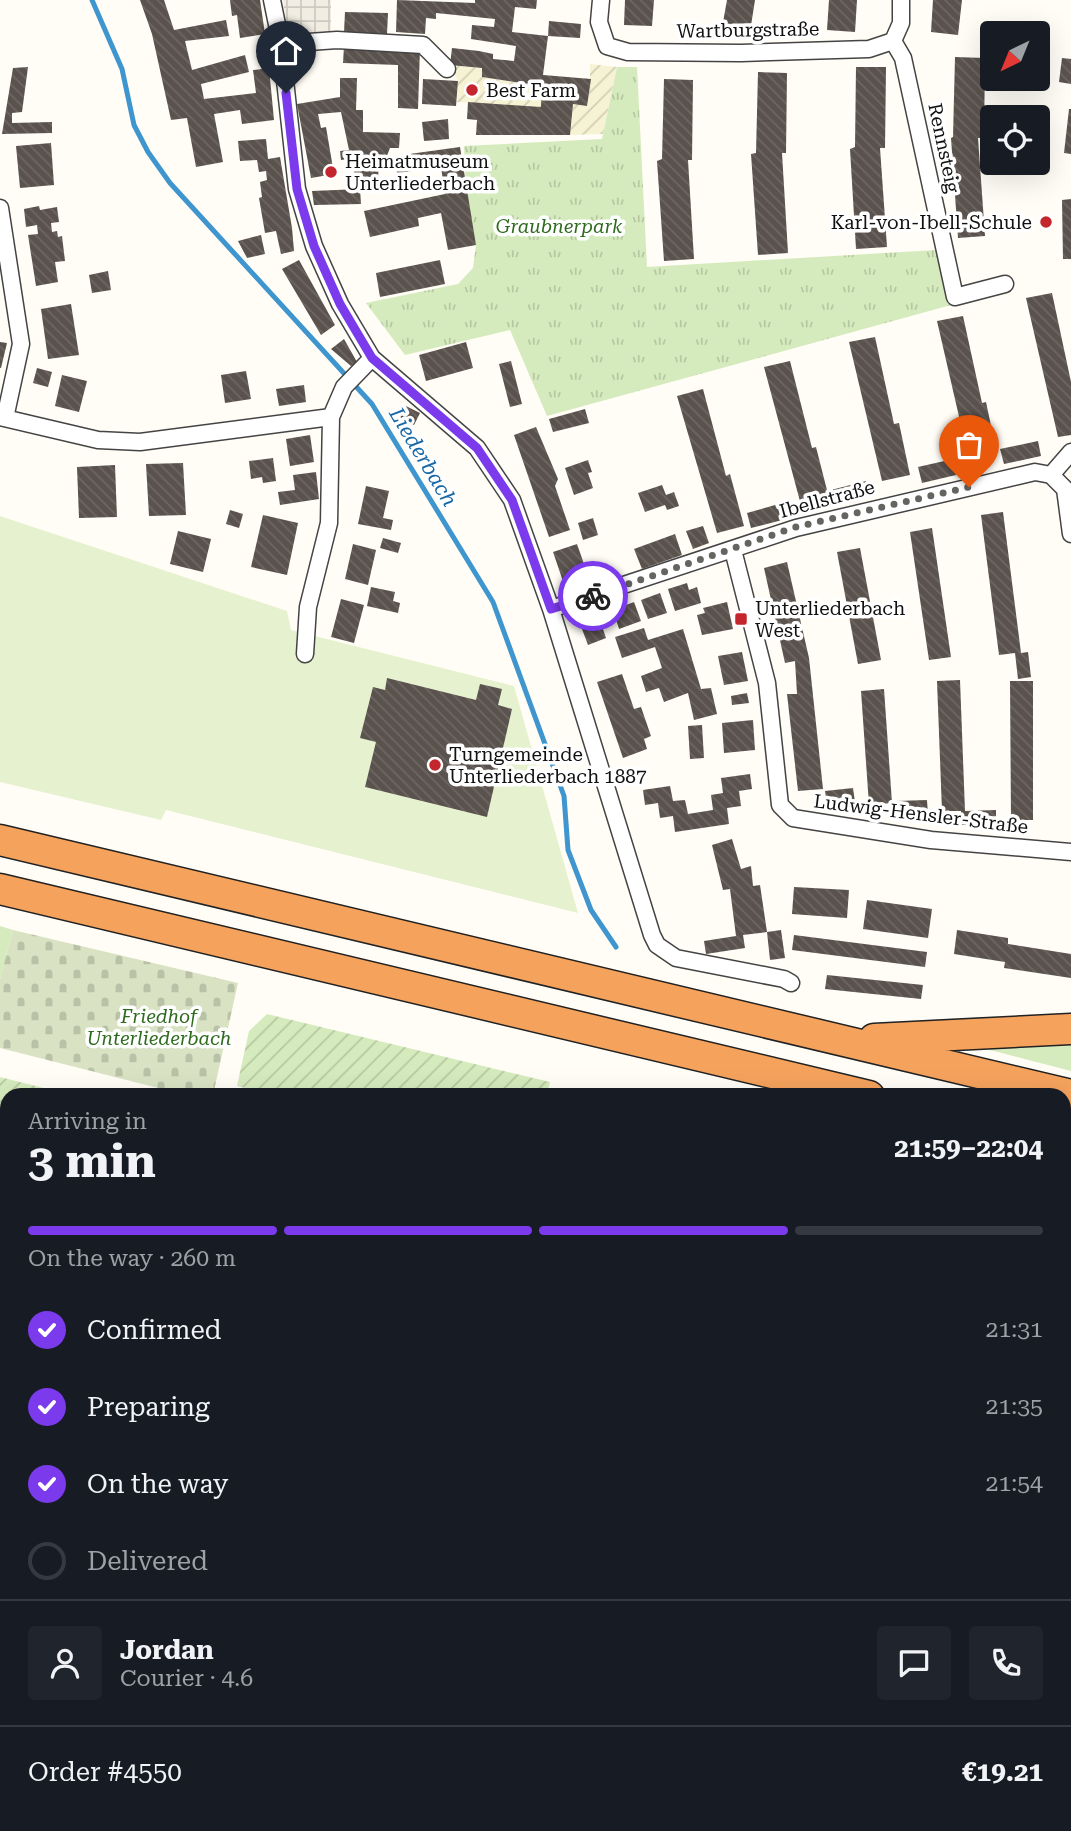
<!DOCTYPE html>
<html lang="en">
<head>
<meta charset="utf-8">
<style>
	:root { --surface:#171b24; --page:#20242c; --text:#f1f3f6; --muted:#9ea1a6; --line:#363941; --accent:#7c3aed }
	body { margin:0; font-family:"Roboto Serif",serif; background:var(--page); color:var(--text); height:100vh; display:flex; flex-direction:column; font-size:26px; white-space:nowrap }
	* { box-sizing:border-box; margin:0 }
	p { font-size:23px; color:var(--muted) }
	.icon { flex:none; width:38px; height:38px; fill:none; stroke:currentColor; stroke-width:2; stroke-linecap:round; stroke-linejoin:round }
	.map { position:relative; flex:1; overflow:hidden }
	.drawer { position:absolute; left:0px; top:1088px; width:1071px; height:744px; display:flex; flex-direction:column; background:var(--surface); border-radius:21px 21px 0 0; box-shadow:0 7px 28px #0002 }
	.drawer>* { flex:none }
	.needle { width:46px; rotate:223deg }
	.buttons { position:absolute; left:980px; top:21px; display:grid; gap:14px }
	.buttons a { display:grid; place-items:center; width:70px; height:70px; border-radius:7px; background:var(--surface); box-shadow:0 7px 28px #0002; font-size:35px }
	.pin { position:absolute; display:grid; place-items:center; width:60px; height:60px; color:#fff; margin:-72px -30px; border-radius:50% 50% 50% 0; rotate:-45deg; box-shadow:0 0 7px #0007 }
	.pin .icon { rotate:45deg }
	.courier { position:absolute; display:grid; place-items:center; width:70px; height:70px; margin:-35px; border:5px solid #7c3aed; border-radius:50%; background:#fff; color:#222; box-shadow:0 2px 9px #0007 }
	.overview em { font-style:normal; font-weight:700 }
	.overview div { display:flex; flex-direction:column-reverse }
	.overview { display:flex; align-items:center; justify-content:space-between; height:119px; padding:0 28px }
	h1 { font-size:46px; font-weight:700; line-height:52px }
	.bar { display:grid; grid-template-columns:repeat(4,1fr); gap:10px 7px; align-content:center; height:84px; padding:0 28px }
	.bar i { height:9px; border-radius:5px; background:var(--line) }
	.bar .active { background:var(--accent) }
	.bar p { grid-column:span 4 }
	.line { display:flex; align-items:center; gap:18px; padding:0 28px; border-top:2px solid var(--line) }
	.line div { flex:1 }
	.round { display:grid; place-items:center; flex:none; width:74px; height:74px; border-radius:7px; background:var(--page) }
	ol { padding:0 28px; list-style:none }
	li { display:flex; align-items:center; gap:21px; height:77px }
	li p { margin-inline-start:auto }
	li .icon { padding:7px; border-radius:50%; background:var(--accent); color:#fff; stroke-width:4 }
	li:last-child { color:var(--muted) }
	li i { width:38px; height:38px; border:4px solid var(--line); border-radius:50% }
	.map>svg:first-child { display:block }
	.farmland { fill:url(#farmland-furrows) }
	.grass { fill:#d5ebbd }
	.cemetery { fill:url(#cemetery-stones) }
	.park { fill:url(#park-tufts) }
	.garden { fill:url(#garden-furrows) }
	.pitch { fill:#e6f2cf }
	.plaza { fill:url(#plaza-grid) }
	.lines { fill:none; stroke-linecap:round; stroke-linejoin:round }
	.stream { stroke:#3f96cf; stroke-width:5 }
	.building { fill:url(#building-back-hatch) }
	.minor-casing { stroke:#444; stroke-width:19 }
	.motorway-casing { stroke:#222; stroke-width:33 }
	.minor { stroke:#fff; stroke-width:16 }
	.motorway { stroke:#f5a25d; stroke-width:30 }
	.done { stroke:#646461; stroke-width:7; stroke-dasharray:0 12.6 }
	.route { stroke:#7c3aed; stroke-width:9 }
	.poi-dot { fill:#c4262e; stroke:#fff; stroke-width:2.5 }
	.labels { text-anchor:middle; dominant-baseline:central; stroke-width:7; stroke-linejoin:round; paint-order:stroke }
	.street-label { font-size:19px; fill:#111; stroke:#fff }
	.poi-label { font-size:19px; fill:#111; stroke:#fff; text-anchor:start }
	.park-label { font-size:19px; font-style:italic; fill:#2f6b1f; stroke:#fff }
	.water-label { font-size:21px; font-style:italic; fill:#1768a6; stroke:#fff }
</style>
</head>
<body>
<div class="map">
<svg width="1071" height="1831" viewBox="0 0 1071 1831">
	<defs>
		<pattern id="farmland-furrows" width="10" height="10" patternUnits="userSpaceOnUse" patternTransform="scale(1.75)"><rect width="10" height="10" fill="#f6f3d4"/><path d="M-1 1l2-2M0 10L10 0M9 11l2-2" fill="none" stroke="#d2cfb5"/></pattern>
		<pattern id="cemetery-stones" width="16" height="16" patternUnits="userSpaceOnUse" patternTransform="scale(1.75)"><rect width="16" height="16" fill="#d9e3c4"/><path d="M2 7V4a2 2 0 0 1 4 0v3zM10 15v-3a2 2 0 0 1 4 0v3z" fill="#b9c2a7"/></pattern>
		<pattern id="park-tufts" width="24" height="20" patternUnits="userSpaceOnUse" patternTransform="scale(1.75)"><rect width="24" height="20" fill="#d5ebbd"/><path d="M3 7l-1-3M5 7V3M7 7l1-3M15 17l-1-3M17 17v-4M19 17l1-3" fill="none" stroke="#b6c8a1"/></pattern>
		<pattern id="garden-furrows" width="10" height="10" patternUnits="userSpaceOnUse" patternTransform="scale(1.75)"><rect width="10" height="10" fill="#d5ebbd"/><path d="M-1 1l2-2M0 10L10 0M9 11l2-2" fill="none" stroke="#b6c8a1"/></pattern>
		<pattern id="plaza-grid" width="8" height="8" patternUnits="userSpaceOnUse" patternTransform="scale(1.75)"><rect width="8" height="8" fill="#f1ede2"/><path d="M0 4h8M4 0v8" fill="none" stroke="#cecac1"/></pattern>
		<pattern id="building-back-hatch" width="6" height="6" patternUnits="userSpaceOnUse" patternTransform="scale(1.75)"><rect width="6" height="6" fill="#5a524d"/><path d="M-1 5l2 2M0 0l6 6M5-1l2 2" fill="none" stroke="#6d6662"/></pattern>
	</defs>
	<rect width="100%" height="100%" fill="#fffdf5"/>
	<path class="farmland" d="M 590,64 L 617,67 L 603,134 L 570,135 L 540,107 L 457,102 L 458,81 L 450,65 L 482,68 L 482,77 L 542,86 L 543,75 L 590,79 Z
		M 0,1111 L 7,1112 L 7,1825 L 913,1825 L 913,1831 L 0,1831 Z
		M 1071,1242 L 1071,1473 L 1064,1474 L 1064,1243 Z
		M 1064,1693 L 1071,1695 L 1071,1789 L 1064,1789 Z"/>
	<path class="grass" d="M 0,926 L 13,930 L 0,979 Z
		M 1071,1040 L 1071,1071 L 971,1045 Z
		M 472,1825 L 542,1825 L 541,1831 L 471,1831 Z"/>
	<path class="cemetery" d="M 13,930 L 238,983 L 213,1095 L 186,1095 L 0,1048 L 0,979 Z"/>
	<path class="park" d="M 617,67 L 637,67 L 647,267 L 936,250 L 951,305 L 547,416 L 510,330 L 405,355 L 366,303 L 458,284 L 473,268 L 476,245 L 466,190 L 464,146 L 602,139 Z"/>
	<path class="garden" d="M 267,1014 L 550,1082 L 547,1095 L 276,1096 L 237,1086 L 249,1031 Z
		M 0,1077 L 71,1095 L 7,1096 L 7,1112 L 0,1111 Z
		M 1064,1789 L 1071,1789 L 1071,1831 L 913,1831 L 913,1825 L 1064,1825 Z"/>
	<path class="pitch" d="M 0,516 L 287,611 L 291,630 L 514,686 L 578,913 L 166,810 L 161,820 L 0,782 Z"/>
	<path class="plaza" d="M 283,0 L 331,0 L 331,34 L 288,38 Z"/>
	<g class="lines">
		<path class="stream" d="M 92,0 L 122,69 L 134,125 L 148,152 L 170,183 L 372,404 L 493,602 L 564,796 L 568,850 L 591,910 L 616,947
			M 708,1094 L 709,1096
			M 1064,1677 L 1071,1679"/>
	</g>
	<path class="building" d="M 140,0 L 164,0 L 174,30 L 226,20 L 229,36 L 185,41 L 192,70 L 245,55 L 249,72 L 201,84 L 204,99 L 256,93 L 253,70 L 269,68 L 274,120 L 242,124 L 240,110 L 214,114 L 223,162 L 196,167 L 187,118 L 171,120 L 152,34 Z
		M 230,0 L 260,0 L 265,34 L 240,38 L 237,15 L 232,16 Z
		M 397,0 L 475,3 L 475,0 L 537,0 L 536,9 L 515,7 L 512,32 L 548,36 L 543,75 L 591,79 L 587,106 L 573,104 L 570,135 L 476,135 L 477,120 L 467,119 L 468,102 L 541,107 L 542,86 L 482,77 L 482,68 L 450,65 L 452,48 L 479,51 L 493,54 L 493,59 L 514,61 L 516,46 L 471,39 L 472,25 L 494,27 L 495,19 L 436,13 L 436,19 L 426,18 L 425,34 L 396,32 Z
		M 625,0 L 654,0 L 652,26 L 624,25 Z
		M 727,0 L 755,0 L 750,32 L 722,28 Z
		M 829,0 L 857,0 L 855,32 L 827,30 Z
		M 933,0 L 962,0 L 958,35 L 931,32 Z
		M 345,12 L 388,13 L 387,34 L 344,32 Z
		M 549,21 L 581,24 L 580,38 L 548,36 Z
		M 344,46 L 420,48 L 418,109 L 398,108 L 398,65 L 343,63 Z
		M 955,57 L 985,58 L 984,138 L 978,138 L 985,236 L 958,238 L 951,138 L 953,137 Z
		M 1062,58 L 1071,59 L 1071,84 L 1059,82 Z
		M 28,67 L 22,112 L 12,113 L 12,123 L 52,122 L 52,133 L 2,134 L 13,68 Z
		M 856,67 L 886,67 L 885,148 L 880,148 L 887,247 L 856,249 L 850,149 L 855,147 Z
		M 758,72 L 787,73 L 786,153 L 782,153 L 788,253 L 758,255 L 751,154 L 756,153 Z
		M 340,78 L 357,78 L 356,110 L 363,110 L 363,132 L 400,133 L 399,148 L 390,148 L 384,163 L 379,162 L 378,178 L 354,176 L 355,158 L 341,160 L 340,151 L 349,150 L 341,112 L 318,114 L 321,128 L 326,127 L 334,174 L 311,178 L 297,104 L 340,97 Z
		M 423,79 L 458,81 L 456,106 L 422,104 Z
		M 664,79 L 693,80 L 692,160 L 688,160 L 694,259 L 664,261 L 657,161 L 662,159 Z
		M 1069,109 L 1071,109 L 1071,154 L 1064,153 Z
		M 448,119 L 449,139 L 424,141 L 422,122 Z
		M 266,139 L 268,159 L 280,157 L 292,228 L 294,251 L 281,254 L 276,231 L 265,233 L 259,198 L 262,197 L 260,182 L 267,180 L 266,171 L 259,172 L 257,160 L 240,161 L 238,141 Z
		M 51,143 L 54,185 L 20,188 L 16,146 Z
		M 460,147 L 476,245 L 448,250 L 441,213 L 418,218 L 419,226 L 370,237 L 364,211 L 445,194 L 441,167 L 397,173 L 395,156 Z
		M 360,189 L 361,204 L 314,205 L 312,191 Z
		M 1071,199 L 1071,259 L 1063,259 L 1062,200 Z
		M 39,206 L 40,210 L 57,207 L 59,222 L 51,223 L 52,232 L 57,231 L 58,237 L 62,236 L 65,261 L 55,262 L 58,282 L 36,286 L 28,235 L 38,234 L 37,225 L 26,227 L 24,209 Z
		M 261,235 L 265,254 L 247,258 L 238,241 Z
		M 299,260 L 335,325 L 321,335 L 282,269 Z
		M 440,260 L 445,284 L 380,297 L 376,273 Z
		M 108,271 L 111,290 L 92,293 L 89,275 Z
		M 1052,293 L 1071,382 L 1071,435 L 1058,437 L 1026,298 Z
		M 71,304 L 79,355 L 48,359 L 41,309 Z
		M 963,316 L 982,403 L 986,402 L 997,454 L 969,460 L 937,321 Z
		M 875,337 L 894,424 L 899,423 L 910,475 L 882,481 L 849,342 Z
		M 344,339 L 357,362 L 351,366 L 331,349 Z
		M 0,342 L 7,343 L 1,368 L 0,368 Z
		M 466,342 L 473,368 L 426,381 L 419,355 Z
		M 511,361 L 522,404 L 510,407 L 499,364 Z
		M 790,361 L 812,448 L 816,447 L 829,498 L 801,505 L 764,367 Z
		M 37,368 L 52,372 L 48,387 L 33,383 Z
		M 246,371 L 251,399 L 225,403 L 221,375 Z
		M 62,375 L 87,381 L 79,412 L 55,406 Z
		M 304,385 L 306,402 L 279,406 L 276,389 Z
		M 703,389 L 726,476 L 730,474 L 744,526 L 717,533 L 677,396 Z
		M 406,406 L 420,413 L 414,425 L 400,418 Z
		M 585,409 L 589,423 L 553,432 L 549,419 Z
		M 536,427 L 558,479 L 555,486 L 570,530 L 549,537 L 514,435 Z
		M 310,435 L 314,462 L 290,466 L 286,439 Z
		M 1038,441 L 1041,456 L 1004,464 L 1000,449 Z
		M 273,458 L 276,481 L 263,483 L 262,477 L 251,479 L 249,461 Z
		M 953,459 L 956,475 L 922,483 L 918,467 Z
		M 588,460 L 592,472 L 588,473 L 593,488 L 574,495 L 565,468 Z
		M 183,463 L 186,515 L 149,516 L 146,464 Z
		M 115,465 L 117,517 L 79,518 L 77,467 Z
		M 316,472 L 319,499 L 280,505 L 278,492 L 295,490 L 293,475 Z
		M 866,481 L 870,496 L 834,504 L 831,490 Z
		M 662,485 L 666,495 L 674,492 L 679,506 L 667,510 L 665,505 L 645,512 L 638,493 Z
		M 366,486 L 389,491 L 383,518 L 393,520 L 391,530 L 358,524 Z
		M 782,503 L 786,519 L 751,528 L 747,513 Z
		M 230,510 L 243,514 L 239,528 L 226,524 Z
		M 1003,512 L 1021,653 L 1028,652 L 1031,677 L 1018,679 L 1015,653 L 999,655 L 981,515 Z
		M 263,515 L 298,523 L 287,575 L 251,567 Z
		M 593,518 L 598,535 L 583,540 L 578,523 Z
		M 703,526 L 709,543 L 693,549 L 686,531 Z
		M 932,528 L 951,657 L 929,660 L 910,532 Z
		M 178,531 L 211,539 L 203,572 L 170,564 Z
		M 675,534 L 682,555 L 642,569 L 634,549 Z
		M 383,538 L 401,543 L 398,553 L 380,548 Z
		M 353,544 L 376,550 L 368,585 L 345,579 Z
		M 577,544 L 584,564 L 593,561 L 598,575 L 589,578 L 591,585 L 567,593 L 553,552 Z
		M 860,548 L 881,660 L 858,664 L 837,552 Z
		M 787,562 L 809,658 L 823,789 L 798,791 L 787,694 L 797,694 L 795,661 L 785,663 L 764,568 Z
		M 687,583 L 689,590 L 697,587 L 701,603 L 675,611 L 668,589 Z
		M 371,587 L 395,592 L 393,601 L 400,603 L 398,613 L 367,606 Z
		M 660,593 L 667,613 L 648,619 L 641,600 Z
		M 341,599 L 364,605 L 354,643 L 331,637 Z
		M 634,602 L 641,621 L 619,629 L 613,610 Z
		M 727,602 L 733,629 L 702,635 L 697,615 L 705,613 L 703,608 Z
		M 598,615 L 606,638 L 588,645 L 579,621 Z
		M 644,628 L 648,640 L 683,629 L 701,689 L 711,688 L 717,714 L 694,720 L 688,693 L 664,702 L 659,688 L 646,692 L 641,676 L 662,668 L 655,647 L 622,658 L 615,637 Z
		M 742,652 L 748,681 L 724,685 L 718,656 Z
		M 622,674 L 634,709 L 641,707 L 651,736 L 644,739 L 647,749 L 623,758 L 597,682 Z
		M 387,678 L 476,700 L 480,684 L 502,689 L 498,705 L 512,709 L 487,817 L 365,787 L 376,742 L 360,738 L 373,687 L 385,690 Z
		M 960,680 L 965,811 L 996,810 L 996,824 L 962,825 L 961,811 L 942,811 L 937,681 Z
		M 1010,681 L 1033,681 L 1033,820 L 1011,820 Z
		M 884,689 L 892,803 L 869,805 L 861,691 Z
		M 747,693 L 749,703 L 732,705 L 731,696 Z
		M 753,720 L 755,750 L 724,753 L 722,723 Z
		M 702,725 L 704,758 L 690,759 L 688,726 Z
		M 750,774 L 752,789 L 739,791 L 741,806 L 727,808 L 729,824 L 675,832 L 673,816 L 660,818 L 658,803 L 645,805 L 643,790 L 670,786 L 673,801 L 685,800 L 688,814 L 713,810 L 711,795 L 723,793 L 721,778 Z
		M 853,788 L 855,802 L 827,805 L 825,791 Z
		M 927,800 L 928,815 L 897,816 L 896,801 Z
		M 732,839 L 741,869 L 751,866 L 753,886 L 760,885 L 767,932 L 743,935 L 745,948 L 706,954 L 704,941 L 736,936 L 730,889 L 723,890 L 712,845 Z
		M 794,887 L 849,890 L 847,918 L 792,914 Z
		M 867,900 L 932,909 L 928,938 L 863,929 Z
		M 781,930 L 785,958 L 770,960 L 767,932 Z
		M 957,930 L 1008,938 L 1008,944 L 1071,954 L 1071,978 L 1004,968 L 1005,962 L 954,954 Z
		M 794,935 L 927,952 L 925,967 L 792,950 Z
		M 827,975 L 923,985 L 921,999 L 825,989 Z
		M 1071,1326 L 1071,1377 L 1064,1379 L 1064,1327 Z"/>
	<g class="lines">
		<g class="minor-casing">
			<path id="minor" d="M 272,0 L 281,44 L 297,189 L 314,246 L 340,304 L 372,358 L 477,448 L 512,500 L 551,609 L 652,935 L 657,945 L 676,958 L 784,979 L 791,983
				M 601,0 L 599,22 L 607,46 L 628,52 L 741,53 L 869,49 L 893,41 L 901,23 L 901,0
				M 893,41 L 903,58 L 955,297 L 1005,284
				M 281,44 L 337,40 L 423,45 L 447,69
				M 0,208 L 21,344 L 5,418
				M 0,417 L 98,440 L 140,442 L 331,417
				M 1051,475 L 1065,489 L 1071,534
				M 1051,475 L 1071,452
				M 733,550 L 767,683 L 780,805 L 793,818 L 931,840 L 1071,852
				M 551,609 L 796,528 L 1035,472 L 1051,475
				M 305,654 L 308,607 L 329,523 L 331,417 L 344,387 L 372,358"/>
		</g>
		<g class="motorway-casing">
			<path id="motorway" d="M 0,840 L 1071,1095
				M 0,889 L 869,1096
				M 874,1039 L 1071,1029
				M 1064,1162 L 1071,1165"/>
		</g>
		<use href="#minor" class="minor"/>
		<use href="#motorway" class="motorway"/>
	</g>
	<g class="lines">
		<path class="done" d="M 593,596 L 796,527 L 969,487"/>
		<path class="route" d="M 286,93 L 297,189 L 314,246 L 340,304 L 372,358 L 477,448 L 512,500 L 551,609 L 593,596"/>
	</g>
	<g class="poi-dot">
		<circle cx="472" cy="90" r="7"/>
		<circle cx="331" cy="172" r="7"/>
		<circle cx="1046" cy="222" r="7"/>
		<rect x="734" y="612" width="14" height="14" rx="3.5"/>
		<circle cx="435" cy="765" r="7"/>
	</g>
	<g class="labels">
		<g class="street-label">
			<text transform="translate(748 30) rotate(-1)">Wartburgstraße</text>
			<text transform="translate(944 148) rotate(78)">Rennsteig</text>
			<text transform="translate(827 499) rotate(-15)">Ibellstraße</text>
			<text transform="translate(921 814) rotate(7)">Ludwig-Hensler-Straße</text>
		</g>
		<g class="poi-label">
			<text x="486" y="90">Best Farm</text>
			<text x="345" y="161">Heimatmuseum<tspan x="345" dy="22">Unterliederbach</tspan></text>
			<text x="1032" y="222" text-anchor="end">Karl-von-Ibell-Schule</text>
			<text x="755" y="608">Unterliederbach<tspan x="755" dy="22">West</tspan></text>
			<text x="449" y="754">Turngemeinde<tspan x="449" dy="22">Unterliederbach 1887</tspan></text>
		</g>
		<g class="park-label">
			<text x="559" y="226">Graubnerpark</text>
			<text x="159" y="1016">Friedhof<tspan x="159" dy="22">Unterliederbach</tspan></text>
		</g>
		<g class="water-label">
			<text transform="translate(423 457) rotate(59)">Liederbach</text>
		</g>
	</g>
</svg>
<div class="buttons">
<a><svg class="needle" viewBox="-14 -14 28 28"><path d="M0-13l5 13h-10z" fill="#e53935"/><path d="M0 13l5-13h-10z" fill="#9ea1a6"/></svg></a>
<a><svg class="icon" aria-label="locate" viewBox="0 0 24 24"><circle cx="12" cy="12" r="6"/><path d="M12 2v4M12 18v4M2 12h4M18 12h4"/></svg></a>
</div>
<div class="pin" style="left:969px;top:487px;background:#ea580c"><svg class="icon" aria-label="bag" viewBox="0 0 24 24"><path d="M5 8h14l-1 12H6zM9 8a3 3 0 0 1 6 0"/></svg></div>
<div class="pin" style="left:286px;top:93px;background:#1f2937"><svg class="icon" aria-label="home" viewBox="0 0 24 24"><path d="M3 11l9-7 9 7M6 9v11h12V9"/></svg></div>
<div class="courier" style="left:593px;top:596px"><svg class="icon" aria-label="bike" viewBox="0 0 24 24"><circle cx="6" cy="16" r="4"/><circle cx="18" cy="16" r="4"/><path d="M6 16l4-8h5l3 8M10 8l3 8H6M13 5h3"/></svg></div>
<section class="drawer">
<div class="overview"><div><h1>3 min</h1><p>Arriving in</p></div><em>21:59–22:04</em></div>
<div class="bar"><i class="active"></i><i class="active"></i><i class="active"></i><i></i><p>On the way · 260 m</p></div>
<ol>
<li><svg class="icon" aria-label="check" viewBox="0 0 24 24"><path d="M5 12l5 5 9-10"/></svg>Confirmed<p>21:31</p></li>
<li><svg class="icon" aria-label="check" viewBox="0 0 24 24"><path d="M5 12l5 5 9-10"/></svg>Preparing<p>21:35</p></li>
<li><svg class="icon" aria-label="check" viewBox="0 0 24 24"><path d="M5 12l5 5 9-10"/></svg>On the way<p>21:54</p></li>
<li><i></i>Delivered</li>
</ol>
<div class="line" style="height:126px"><a class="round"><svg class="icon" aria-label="person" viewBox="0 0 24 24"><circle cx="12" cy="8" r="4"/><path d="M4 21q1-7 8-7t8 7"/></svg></a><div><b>Jordan</b><p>Courier · 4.6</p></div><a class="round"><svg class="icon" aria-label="chat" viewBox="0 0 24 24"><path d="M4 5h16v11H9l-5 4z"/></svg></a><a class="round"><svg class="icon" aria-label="phone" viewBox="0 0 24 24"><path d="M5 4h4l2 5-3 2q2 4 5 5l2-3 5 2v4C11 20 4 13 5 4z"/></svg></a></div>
<div class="line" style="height:91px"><div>Order #4550</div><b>€19.21</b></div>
</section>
</div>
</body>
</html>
